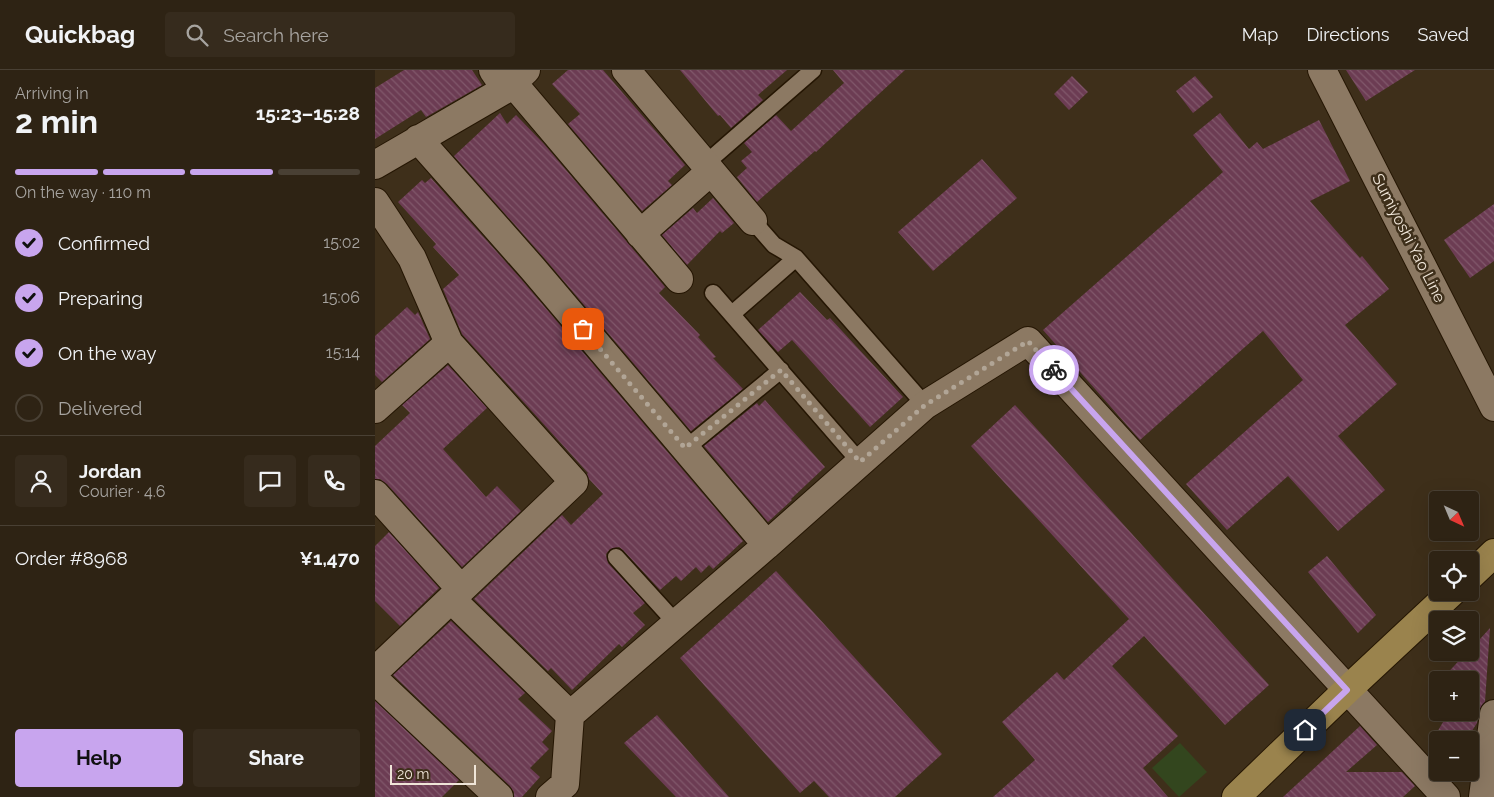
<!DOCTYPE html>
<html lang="en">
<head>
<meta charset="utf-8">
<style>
	:root { --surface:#2e2314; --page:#362b1d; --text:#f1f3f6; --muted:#a7a4a0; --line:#494034; --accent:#c8a5ee }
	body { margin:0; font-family:Raleway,sans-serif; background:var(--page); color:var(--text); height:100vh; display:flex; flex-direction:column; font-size:19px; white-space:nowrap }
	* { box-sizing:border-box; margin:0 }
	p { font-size:16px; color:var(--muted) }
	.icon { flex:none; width:28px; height:28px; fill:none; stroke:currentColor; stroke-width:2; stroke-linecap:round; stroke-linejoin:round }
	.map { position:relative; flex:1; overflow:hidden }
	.details { display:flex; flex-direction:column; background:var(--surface); width:375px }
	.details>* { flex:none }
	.needle { width:32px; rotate:136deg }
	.buttons { position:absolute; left:1054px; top:421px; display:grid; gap:10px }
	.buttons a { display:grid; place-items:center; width:50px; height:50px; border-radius:5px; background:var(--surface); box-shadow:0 5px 20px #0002,0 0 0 1px var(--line); font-size:25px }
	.scale { position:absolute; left:15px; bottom:12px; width:86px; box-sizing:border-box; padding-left:5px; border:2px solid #efe5d8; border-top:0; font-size:14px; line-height:18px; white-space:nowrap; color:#efe5d8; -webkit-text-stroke:4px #3e2f1a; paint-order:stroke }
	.pin { position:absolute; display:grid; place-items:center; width:42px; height:42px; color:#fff; margin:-21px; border-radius:10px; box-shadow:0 2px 8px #0006 }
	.courier { position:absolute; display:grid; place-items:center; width:50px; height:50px; margin:-25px; border:4px solid #c8a5ee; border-radius:50%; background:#fff; color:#222; box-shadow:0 1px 6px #0007 }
	.head em { font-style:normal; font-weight:700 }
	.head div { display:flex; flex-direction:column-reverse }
	.head { display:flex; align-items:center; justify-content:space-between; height:85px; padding:0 15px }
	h1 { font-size:32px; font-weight:700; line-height:38px }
	.bar { display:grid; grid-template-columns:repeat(4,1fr); gap:8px 5px; align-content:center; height:60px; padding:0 15px }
	.bar i { height:6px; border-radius:4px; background:var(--line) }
	.bar .selected { background:var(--accent) }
	.bar p { grid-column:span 4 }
	.line { display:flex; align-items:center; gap:12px; padding:0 15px; border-top:1px solid var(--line) }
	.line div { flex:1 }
	.round { display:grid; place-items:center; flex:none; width:52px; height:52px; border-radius:5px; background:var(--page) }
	ol { padding:0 15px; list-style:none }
	li { display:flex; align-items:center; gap:15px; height:55px }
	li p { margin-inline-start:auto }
	li .icon { padding:5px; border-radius:50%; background:var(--accent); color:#111; stroke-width:4 }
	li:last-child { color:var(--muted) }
	li i { width:28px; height:28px; border:2px solid var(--line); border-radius:50% }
	.primary-button { display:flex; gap:10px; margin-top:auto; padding:10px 15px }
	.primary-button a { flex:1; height:58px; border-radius:5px; background:var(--accent); color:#111; font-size:20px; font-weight:700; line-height:58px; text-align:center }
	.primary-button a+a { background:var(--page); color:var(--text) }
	header { display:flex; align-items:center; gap:30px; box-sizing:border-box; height:70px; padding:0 25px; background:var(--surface); border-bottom:1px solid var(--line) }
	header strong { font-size:24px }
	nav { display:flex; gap:28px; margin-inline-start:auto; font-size:18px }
	.search { width:350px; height:45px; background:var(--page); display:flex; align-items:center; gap:12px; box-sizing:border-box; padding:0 18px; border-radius:5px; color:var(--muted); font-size:19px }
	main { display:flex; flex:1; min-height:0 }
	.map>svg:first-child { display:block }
	.green { fill:#33461e }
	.building { fill:url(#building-back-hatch) }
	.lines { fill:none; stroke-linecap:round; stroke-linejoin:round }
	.lane-casing { stroke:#251603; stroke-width:19 }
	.street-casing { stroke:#251603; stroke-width:30 }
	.secondary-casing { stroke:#251603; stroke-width:30 }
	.primary-casing { stroke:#251603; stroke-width:30 }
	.lane { stroke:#8c7963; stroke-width:16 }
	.street { stroke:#8c7963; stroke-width:28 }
	.secondary { stroke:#8c7963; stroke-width:28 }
	.primary { stroke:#9a834d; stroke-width:28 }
	.done { stroke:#b1a596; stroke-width:5; stroke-dasharray:0 9 }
	.route { stroke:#c8a5ee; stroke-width:6 }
	.labels { text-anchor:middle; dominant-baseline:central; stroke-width:5; stroke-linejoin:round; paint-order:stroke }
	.street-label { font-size:16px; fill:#efe5d8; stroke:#3e2f1a }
</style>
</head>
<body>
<header>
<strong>Quickbag</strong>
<div class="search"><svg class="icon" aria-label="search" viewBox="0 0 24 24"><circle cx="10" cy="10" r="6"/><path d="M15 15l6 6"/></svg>Search here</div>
<nav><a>Map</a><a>Directions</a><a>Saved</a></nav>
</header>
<main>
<section class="details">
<div class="head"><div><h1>2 min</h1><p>Arriving in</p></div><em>15:23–15:28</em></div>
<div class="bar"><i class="selected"></i><i class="selected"></i><i class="selected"></i><i></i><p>On the way · 110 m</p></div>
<ol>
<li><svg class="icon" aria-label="check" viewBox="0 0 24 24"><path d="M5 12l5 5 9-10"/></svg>Confirmed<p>15:02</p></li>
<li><svg class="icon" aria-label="check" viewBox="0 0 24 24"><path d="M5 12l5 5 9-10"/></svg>Preparing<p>15:06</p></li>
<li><svg class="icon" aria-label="check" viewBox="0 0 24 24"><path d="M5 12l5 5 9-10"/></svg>On the way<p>15:14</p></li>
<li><i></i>Delivered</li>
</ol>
<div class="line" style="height:90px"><a class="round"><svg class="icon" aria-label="person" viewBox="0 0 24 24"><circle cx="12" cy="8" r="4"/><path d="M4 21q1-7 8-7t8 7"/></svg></a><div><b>Jordan</b><p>Courier · 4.6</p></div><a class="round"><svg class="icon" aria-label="chat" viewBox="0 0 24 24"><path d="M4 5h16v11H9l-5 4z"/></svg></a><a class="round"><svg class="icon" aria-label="phone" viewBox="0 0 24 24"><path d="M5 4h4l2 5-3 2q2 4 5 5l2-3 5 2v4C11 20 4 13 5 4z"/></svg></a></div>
<div class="line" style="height:65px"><div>Order #8968</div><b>¥1,470</b></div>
<div class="primary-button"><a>Help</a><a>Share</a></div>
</section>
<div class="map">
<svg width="1119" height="727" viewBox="0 0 1119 727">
	<defs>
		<pattern id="building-back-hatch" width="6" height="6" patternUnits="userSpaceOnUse" patternTransform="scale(1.25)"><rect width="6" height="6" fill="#6c3c53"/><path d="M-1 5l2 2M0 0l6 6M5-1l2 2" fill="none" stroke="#81586b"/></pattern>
	</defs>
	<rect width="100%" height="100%" fill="#3e2f1a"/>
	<path class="green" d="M 805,673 L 832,702 L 804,727 L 777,698 Z"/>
	<path class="building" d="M 29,0 L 97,0 L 107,15 L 51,47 L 46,40 L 0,69 L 0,18 Z
		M 193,0 L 228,0 L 310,95 L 293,111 L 297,115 L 267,141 L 193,54 L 205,44 L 177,14 Z
		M 305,0 L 412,0 L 383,25 L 388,30 L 356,58 L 345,45 L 343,46 Z
		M 458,0 L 530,0 L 441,82 L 440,81 L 382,132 L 362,107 L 372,98 L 366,91 L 377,82 L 369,73 L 401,45 L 416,61 L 469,13 Z
		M 971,0 L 1040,0 L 991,31 Z
		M 697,6 L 713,22 L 694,40 L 679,24 Z
		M 820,6 L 838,27 L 818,43 L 801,21 Z
		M 125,43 L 132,54 L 141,45 L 169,74 L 290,217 L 284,223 L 325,265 L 323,267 L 341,287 L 338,288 L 368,319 L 316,361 L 170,189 L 79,86 Z
		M 845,43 L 874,79 L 882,72 L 888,79 L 944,50 L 975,111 L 935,131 L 985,188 L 987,186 L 1014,219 L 970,255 L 1022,314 L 963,366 L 1010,420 L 963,461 L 913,406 L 852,460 L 811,414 L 928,310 L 888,261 L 765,370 L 668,260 L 848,102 L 818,65 Z
		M 607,89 L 642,128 L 558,201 L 523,162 Z
		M 56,108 L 146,209 L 368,471 L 338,499 L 334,495 L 326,503 L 321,497 L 306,511 L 301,506 L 285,520 L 248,480 L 244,477 L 235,479 L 231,484 L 233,493 L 270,533 L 258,543 L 270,555 L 247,577 L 244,574 L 197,620 L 176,598 L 173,601 L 99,529 L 187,445 L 196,455 L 228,424 L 214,409 L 212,404 L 213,403 L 87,264 L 68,219 L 84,205 L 58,177 L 61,174 L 23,132 L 47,110 L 50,113 Z
		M 338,128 L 359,153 L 347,163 L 345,161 L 312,195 L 287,165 L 318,138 L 322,143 Z
		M 1119,134 L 1119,191 L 1095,208 L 1069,170 Z
		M 425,222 L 452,250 L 455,248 L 528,327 L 495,357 L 417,270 L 403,282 L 383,260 Z
		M 32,237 L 40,245 L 43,242 L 55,269 L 7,312 L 0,305 L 0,266 Z
		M 73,295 L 112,338 L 68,379 L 111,427 L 122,416 L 146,441 L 87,497 L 12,414 L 5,409 L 0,409 L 0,376 L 35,343 L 27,335 Z
		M 390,330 L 450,397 L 416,429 L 417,430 L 393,452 L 329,376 L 382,333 L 384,336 Z
		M 640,335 L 894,615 L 850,655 L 769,566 L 737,596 L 803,666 L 768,698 L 793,727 L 618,727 L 660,690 L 627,652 L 682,602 L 689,610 L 754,549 L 596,376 Z
		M 14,462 L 64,518 L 25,556 L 0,531 L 0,476 Z
		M 952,486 L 1001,545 L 983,563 L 933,502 Z
		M 401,501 L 567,684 L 520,727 L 454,727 L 439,711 L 425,723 L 305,588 Z
		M 76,551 L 150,623 L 143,629 L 177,661 L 167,672 L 174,679 L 155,698 L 165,707 L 147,727 L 139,727 L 139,722 L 135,716 L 18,605 Z
		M 1115,558 L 1110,632 L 1104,641 L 1102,653 L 1091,670 L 1062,670 L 1062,672 L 1058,669 L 1074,642 L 1095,642 L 1095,610 L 1066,610 L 1092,582 L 1095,582 L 1095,580 Z
		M 0,631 L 84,710 L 67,727 L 0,727 Z
		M 282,645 L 354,727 L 301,727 L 249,673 Z
		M 985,656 L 1002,675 L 971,702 L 1027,702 L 1040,716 L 1028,727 L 908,727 Z"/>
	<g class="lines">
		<g class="lane-casing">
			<path id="lane" d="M 330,94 L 438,0
				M 378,151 L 399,175 L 421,188 L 550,335
				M 338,223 L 485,392
				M 357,244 L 421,188
				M 310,379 L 406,300
				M 241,487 L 301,553"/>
		</g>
		<g class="street-casing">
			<path id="street" d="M 118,0 L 131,19
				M 251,0 L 378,151
				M 137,12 L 304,209
				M 43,69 L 158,199 L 392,475 L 550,335 L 653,271 L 1071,727
				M 0,95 L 131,19 L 151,0
				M 0,132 L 37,188 L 74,273 L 199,412 L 76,529 L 195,645
				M 265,164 L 336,101
				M 0,339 L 74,273
				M 0,424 L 85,518
				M 0,601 L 76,529
				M 0,610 L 124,727
				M 175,727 L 190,714 L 195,645 L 392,475
				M 1108,727 L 1119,644"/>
		</g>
		<g class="secondary-casing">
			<path id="secondary" d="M 947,0 L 1119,337"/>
		</g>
		<g class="primary-casing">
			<path id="primary" d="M 1095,506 L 1119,483
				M 861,727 L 972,620 L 1077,522"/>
		</g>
		<use href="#lane" class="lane"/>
		<use href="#street" class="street"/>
		<use href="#secondary" class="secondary"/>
		<use href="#primary" class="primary"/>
	</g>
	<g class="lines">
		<path class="done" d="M 208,259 L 310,378 L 406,300 L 485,392 L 550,335 L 653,271 L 679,300"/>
		<path class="route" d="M 679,300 L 972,620 L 930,660"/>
	</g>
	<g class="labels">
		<g class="street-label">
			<text transform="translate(1034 168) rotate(63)">Sumiyoshi Yao Line</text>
		</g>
	</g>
</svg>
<div class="buttons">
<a><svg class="needle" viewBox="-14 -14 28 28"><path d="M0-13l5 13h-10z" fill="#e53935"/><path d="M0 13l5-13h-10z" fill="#a7a4a0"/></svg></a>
<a><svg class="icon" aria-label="locate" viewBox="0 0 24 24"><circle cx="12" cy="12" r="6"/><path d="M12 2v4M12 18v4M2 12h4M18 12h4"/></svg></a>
<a><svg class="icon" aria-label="layers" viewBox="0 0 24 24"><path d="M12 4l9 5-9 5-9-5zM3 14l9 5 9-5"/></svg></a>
<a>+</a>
<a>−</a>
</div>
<div class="scale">20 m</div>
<div class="pin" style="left:208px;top:259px;background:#ea580c"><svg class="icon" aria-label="bag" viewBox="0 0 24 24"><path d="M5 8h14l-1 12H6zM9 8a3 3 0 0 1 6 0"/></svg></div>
<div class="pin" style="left:930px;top:660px;background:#1f2937"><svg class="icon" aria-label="home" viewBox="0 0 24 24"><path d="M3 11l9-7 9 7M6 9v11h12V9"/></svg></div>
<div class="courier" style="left:679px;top:300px"><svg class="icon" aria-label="bike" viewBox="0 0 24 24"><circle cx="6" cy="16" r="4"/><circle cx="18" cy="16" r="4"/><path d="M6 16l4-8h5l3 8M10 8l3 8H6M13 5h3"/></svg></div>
</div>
</main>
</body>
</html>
